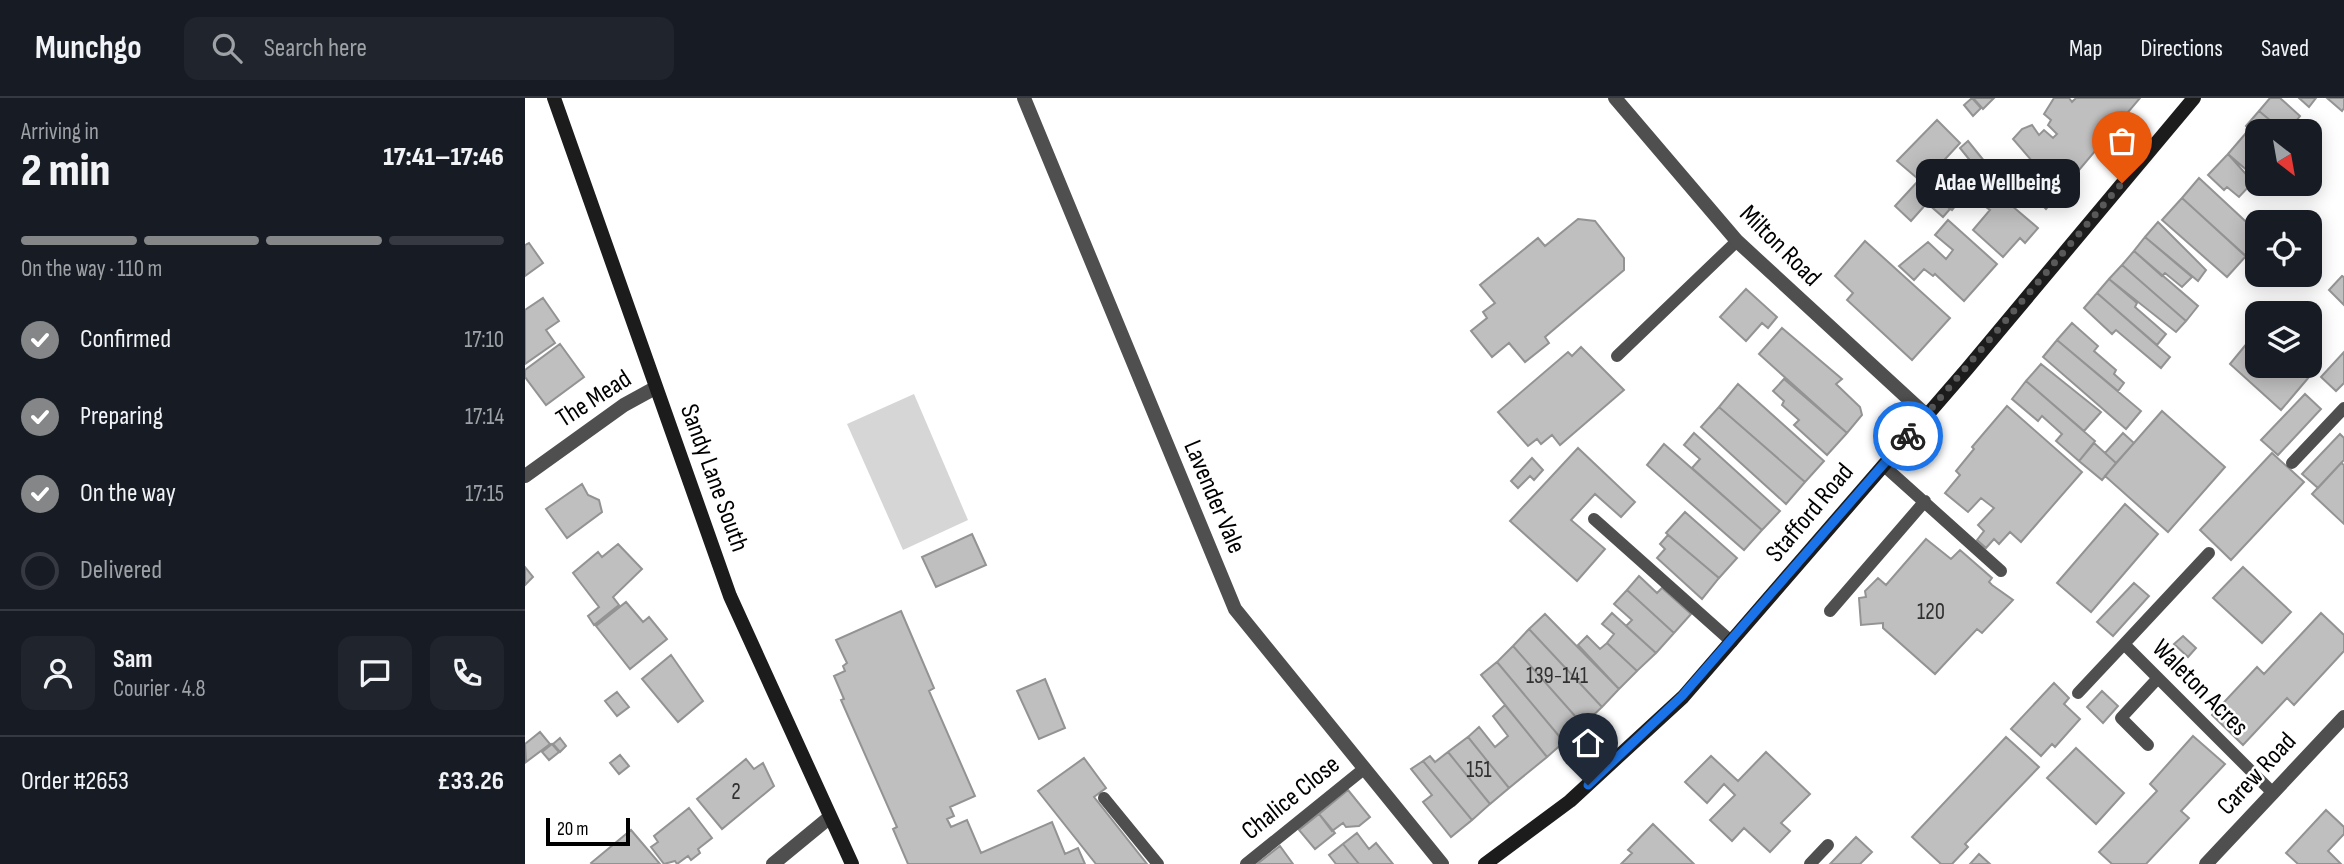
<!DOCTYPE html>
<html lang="en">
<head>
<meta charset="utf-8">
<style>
	:root { --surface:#171b24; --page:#20242c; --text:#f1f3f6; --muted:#9ea1a6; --line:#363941; --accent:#858687 }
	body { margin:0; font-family:"Sofia Sans Condensed",sans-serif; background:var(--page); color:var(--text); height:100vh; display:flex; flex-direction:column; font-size:26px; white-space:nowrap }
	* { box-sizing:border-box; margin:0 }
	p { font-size:23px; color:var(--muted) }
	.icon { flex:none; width:38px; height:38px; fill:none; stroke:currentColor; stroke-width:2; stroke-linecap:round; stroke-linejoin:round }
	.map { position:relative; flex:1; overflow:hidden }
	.details { display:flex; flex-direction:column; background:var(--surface); width:525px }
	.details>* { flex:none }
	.needle { width:46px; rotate:149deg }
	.controls { position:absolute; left:1720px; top:21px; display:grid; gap:14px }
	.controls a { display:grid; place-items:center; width:77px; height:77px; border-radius:14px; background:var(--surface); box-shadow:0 4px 18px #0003; font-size:35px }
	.scale { position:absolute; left:21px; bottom:18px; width:84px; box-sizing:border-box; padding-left:7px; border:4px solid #000; border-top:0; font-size:19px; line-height:24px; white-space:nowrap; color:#000; -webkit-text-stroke:5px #fff; paint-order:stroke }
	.pin { position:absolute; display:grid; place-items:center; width:60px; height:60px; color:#fff; margin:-72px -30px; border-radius:50% 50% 50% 0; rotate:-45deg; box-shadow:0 0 7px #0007 }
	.pin .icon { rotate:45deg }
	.courier { position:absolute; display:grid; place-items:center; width:70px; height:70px; margin:-35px; border:5px solid #1a73e8; border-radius:50%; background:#fff; color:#222; box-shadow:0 2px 9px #0007 }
	.bubble { position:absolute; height:49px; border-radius:14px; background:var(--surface); box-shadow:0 4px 18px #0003; font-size:23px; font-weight:800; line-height:49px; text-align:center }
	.head em { font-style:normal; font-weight:800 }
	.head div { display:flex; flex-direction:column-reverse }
	.head { display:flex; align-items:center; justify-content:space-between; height:119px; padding:0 21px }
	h1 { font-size:46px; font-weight:800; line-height:52px }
	.bar { display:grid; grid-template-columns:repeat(4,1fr); gap:10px 7px; align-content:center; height:84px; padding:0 21px }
	.bar i { height:9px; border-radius:5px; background:var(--line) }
	.bar .on { background:var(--accent) }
	.bar p { grid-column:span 4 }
	.line { display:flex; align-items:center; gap:18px; padding:0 21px; border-top:2px solid var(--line) }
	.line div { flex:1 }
	.round { display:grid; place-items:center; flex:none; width:74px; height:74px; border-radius:14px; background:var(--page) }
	ol { padding:0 21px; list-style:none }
	li { display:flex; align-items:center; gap:21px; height:77px }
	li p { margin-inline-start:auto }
	li .icon { padding:7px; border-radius:50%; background:var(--accent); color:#fff; stroke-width:4 }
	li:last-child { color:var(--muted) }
	li i { width:38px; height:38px; border:4px solid var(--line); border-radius:50% }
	header { display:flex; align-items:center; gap:42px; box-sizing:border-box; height:98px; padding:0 35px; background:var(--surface); border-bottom:2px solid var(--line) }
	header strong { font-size:33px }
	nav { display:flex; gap:38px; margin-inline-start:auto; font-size:24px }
	.search { width:490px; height:63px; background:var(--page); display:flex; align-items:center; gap:18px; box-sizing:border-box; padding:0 24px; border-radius:14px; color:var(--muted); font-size:26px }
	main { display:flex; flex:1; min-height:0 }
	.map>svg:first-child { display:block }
	.green { fill:#d6d6d6 }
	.building { fill:#bfbfbf; stroke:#939393; stroke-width:2 }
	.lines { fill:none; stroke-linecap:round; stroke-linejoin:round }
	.service { stroke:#4f4f4f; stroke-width:12 }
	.minor { stroke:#4f4f4f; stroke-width:14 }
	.secondary { stroke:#1c1c1c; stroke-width:14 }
	.done { stroke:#595959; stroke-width:7; stroke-dasharray:0 12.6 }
	.route { stroke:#1a73e8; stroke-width:9 }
	.labels { text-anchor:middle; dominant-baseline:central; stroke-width:5; stroke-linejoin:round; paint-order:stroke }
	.number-label { font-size:23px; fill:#303030 }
	.street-label { font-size:26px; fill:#000; stroke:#fff }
</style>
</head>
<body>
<header>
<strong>Munchgo</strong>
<div class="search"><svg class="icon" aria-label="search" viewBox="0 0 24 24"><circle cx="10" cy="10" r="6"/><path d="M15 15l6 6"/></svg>Search here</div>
<nav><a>Map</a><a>Directions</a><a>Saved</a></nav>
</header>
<main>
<section class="details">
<div class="head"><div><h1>2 min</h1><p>Arriving in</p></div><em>17:41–17:46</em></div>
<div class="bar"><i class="on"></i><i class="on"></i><i class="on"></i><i></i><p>On the way · 110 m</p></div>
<ol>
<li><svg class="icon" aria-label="check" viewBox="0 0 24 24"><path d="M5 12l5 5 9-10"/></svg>Confirmed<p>17:10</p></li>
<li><svg class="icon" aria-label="check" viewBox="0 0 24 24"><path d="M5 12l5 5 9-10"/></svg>Preparing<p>17:14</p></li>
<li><svg class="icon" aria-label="check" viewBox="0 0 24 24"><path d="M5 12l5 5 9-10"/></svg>On the way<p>17:15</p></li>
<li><i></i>Delivered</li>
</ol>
<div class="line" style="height:126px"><a class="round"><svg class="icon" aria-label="person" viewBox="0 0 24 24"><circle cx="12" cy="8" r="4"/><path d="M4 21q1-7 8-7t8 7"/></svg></a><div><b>Sam</b><p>Courier · 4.8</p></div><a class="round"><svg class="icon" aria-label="chat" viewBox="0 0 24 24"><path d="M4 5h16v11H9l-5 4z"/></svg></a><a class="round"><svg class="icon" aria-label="phone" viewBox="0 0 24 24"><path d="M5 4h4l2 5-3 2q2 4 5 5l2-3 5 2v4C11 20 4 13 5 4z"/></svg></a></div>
<div class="line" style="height:91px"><div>Order #2653</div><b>£33.26</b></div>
</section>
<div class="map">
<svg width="1819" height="766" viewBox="0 0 1819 766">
	<rect width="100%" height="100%" fill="#fff"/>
	<path class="green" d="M 389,296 L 443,422 L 378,452 L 322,326 Z"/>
	<path class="building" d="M 1447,0 L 1456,10 L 1448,18 L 1439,7 Z
		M 1448,0 L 1469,0 L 1458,11 Z
		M 1529,0 L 1544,0 L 1547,4 L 1551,0 L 1615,0 L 1521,111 L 1484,73 L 1492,65 L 1500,73 L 1508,64 L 1488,41 L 1497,31 L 1507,27 L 1514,37 L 1519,32 L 1528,40 L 1532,36 L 1523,27 L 1526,22 L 1519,16 Z
		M 1745,0 L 1755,0 L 1775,18 L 1763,33 L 1758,33 L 1734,13 Z
		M 1774,0 L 1791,0 L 1784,9 Z
		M 1802,0 L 1819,0 L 1819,10 L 1817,13 Z
		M 1734,13 L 1758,33 L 1732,33 L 1732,39 L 1721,28 Z
		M 1412,22 L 1435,45 L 1398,85 L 1372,63 Z
		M 1721,35 L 1732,45 L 1732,81 L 1703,56 Z
		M 1443,43 L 1464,69 L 1456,76 L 1435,50 Z
		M 1703,56 L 1728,84 L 1714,99 L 1702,89 L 1699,92 L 1683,77 Z
		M 1420,75 L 1441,95 L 1427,112 L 1405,91 Z
		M 1674,80 L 1732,134 L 1732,160 L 1728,165 L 1657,100 Z
		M 1394,82 L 1425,111 L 1418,119 L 1402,105 L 1386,123 L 1370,108 Z
		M 1473,96 L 1513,130 L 1500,145 L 1495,140 L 1478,159 L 1448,132 L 1465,112 L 1461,109 Z
		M 1657,100 L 1721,158 L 1702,179 L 1637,122 Z
		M 1053,121 L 1070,123 L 1099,160 L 1099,172 L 1020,239 L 1024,245 L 1000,264 L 984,245 L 967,259 L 946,233 L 962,220 L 958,214 L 970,205 L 955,187 L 1013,140 L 1020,148 Z
		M 1423,122 L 1472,166 L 1439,203 L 1410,176 L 1408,178 L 1399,171 L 1389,182 L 1374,168 L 1403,144 L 1421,161 L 1428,152 L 1410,137 Z
		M 1633,124 L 1681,172 L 1673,183 L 1620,139 Z
		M 1620,139 L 1667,179 L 1657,189 L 1640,175 L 1637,178 L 1609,153 Z
		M 1340,143 L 1425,220 L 1387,262 L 1322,202 L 1328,195 L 1310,178 Z
		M 4,145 L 18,165 L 0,178 L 0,147 Z
		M 1609,153 L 1673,208 L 1661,223 L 1597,167 Z
		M 1597,167 L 1661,223 L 1651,234 L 1584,181 Z
		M 1817,178 L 1819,179 L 1819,207 L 1804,192 Z
		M 1584,181 L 1612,205 L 1610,209 L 1641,236 L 1632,247 L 1572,195 Z
		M 1221,191 L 1252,219 L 1243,230 L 1237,225 L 1221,243 L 1195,219 Z
		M 1572,195 L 1645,259 L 1636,270 L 1591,232 L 1587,236 L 1559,210 Z
		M 18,200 L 34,223 L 21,232 L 30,245 L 0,266 L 0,212 Z
		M 1547,225 L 1573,248 L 1569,253 L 1591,272 L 1589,276 L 1599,285 L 1593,293 L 1532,242 Z
		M 1257,230 L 1317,281 L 1311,286 L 1335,309 L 1337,317 L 1322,335 L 1234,256 Z
		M 1732,233 L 1732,268 L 1771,268 L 1784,279 L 1756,312 L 1705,266 Z
		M 1532,242 L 1616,313 L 1601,331 L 1518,259 Z
		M 35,246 L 59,279 L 21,307 L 0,279 L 0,272 Z
		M 1056,249 L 1099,292 L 1035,347 L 1027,337 L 1016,346 L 1012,341 L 1003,348 L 973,314 L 1043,254 L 1047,258 Z
		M 1819,254 L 1819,285 L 1811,293 L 1796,279 Z
		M 1516,266 L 1576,314 L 1559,333 L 1501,283 Z
		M 1259,281 L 1322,335 L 1302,357 L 1269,327 L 1274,322 L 1257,307 L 1259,303 L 1248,293 Z
		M 1501,283 L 1570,343 L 1554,363 L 1531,343 L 1537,336 L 1517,318 L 1513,323 L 1487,301 Z
		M 1213,286 L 1299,363 L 1280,384 L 1194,309 Z
		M 1780,296 L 1796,311 L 1753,357 L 1736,342 Z
		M 1482,308 L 1557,374 L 1496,444 L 1485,434 L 1474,446 L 1469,441 L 1461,450 L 1452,442 L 1459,433 L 1453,427 L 1469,410 L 1456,400 L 1443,414 L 1420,395 L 1435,377 L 1431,373 L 1449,351 L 1447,349 Z
		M 1194,309 L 1280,384 L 1261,406 L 1176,329 Z
		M 1637,313 L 1700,369 L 1643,434 L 1580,378 Z
		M 1169,335 L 1255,413 L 1237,432 L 1167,370 L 1175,361 L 1159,347 Z
		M 1598,335 L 1609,345 L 1591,365 L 1580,355 Z
		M 1815,336 L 1819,340 L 1819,362 L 1793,390 L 1777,376 Z
		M 1569,345 L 1591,365 L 1577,382 L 1554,363 Z
		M 1139,346 L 1237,432 L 1219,452 L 1122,367 Z
		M 1053,350 L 1110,404 L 1096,419 L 1070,396 L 1046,422 L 1080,451 L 1052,483 L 985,423 Z
		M 1747,355 L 1779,384 L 1706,462 L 1675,432 Z
		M 1007,360 L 1018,372 L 1009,382 L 1005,378 L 993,390 L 986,383 Z
		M 1816,365 L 1819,367 L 1819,426 L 1787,396 Z
		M 57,386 L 63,397 L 74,402 L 77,414 L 42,440 L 21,411 Z
		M 1600,406 L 1633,436 L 1566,514 L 1532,485 Z
		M 1160,414 L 1212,460 L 1194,480 L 1141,435 Z
		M 447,436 L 461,467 L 411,489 L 397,459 Z
		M 1143,437 L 1194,480 L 1177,501 L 1132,460 L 1140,451 L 1135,446 Z
		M 1401,441 L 1426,461 L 1435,452 L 1467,480 L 1464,484 L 1467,487 L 1488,502 L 1457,535 L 1452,531 L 1410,576 L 1358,530 L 1358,525 L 1336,527 L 1334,500 L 1341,499 L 1340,493 L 1353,480 L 1361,487 Z
		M 93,446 L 117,471 L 88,499 L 94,507 L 69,527 L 63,518 L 74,509 L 48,475 L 73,454 L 77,459 Z
		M 0,469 L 8,479 L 0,487 Z
		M 1718,469 L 1766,514 L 1737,545 L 1688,500 Z
		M 1114,478 L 1132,495 L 1137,490 L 1166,516 L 1149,535 L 1102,492 Z
		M 1609,485 L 1624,498 L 1588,538 L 1572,524 Z
		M 1102,492 L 1149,535 L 1131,555 L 1101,528 L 1107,522 L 1089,506 Z
		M 101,504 L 118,524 L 124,519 L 142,541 L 105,571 L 71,528 Z
		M 376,513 L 409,590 L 404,593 L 450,698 L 425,709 L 429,718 L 422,721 L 426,729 L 442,722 L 456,755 L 527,724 L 540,756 L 553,750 L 560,766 L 383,766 L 368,731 L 372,729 L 316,602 L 319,601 L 309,578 L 320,573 L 318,568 L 322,565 L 311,542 Z
		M 1087,515 L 1131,555 L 1112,573 L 1082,545 L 1089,536 L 1077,526 Z
		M 1796,515 L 1819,537 L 1819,553 L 1769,607 L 1762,600 L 1718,647 L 1687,617 L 1732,569 L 1739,576 Z
		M 1020,516 L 1094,591 L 1077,609 L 1004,531 Z
		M 1004,531 L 1077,609 L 1058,627 L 988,548 Z
		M 1062,538 L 1075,551 L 1082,545 L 1112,573 L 1094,591 L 1053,547 Z
		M 1658,538 L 1671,550 L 1663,559 L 1649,546 Z
		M 988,548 L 1058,627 L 1039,644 L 972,564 Z
		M 146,557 L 178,603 L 153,624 L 117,581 Z
		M 972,564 L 1039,644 L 1022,659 L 956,577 Z
		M 520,581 L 540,630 L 514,641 L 492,593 Z
		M 1529,585 L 1544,600 L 1539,606 L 1555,621 L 1530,649 L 1527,646 L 1516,658 L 1486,631 Z
		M 1577,593 L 1593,608 L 1578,625 L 1562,609 Z
		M 92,594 L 104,609 L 92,618 L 80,603 Z
		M 980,607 L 1022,659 L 984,690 L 943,639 L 954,629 L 970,649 L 983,638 L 968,618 Z
		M 15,634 L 25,646 L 1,664 L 0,646 Z
		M 1668,638 L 1700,666 L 1656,713 L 1664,720 L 1621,766 L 1587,766 L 1574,754 L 1632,693 L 1625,686 Z
		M 943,639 L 984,690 L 965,706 L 923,654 Z
		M 1481,639 L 1514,669 L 1440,746 L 1443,749 L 1427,766 L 1416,766 L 1387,739 Z
		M 35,640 L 41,648 L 35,654 L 28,646 Z
		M 27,646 L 34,654 L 24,662 L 17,654 Z
		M 1551,650 L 1599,695 L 1571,726 L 1522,680 Z
		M 923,654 L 965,706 L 947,722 L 898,663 L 905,658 L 910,664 Z
		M 1241,654 L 1285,696 L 1256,725 L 1265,733 L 1245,754 L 1219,730 L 1207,743 L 1185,722 L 1210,697 L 1199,686 L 1182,705 L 1160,684 L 1186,658 L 1213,683 Z
		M 95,657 L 104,668 L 94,676 L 85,665 Z
		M 559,660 L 581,690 L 569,699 L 622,766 L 571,766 L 513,693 Z
		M 221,661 L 229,671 L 238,665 L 249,688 L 197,731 L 172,701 Z
		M 898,663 L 947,722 L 926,739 L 898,704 L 907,697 L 886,671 Z
		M 823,692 L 845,719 L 834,728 L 821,729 L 818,725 L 807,733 L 794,716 Z
		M 164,710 L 187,740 L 173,751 L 175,755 L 166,762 L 163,758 L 152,766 L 150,763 L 139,766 L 126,749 L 133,744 L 129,738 Z
		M 1801,712 L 1819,729 L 1819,736 L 1803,753 L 1816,766 L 1773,766 L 1761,755 Z
		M 794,716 L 810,735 L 790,751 L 774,732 Z
		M 1128,726 L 1169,766 L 1096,766 L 1107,755 L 1103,752 Z
		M 106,732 L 135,766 L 67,766 L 66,765 Z
		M 832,735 L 844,751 L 851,745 L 868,766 L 834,766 L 818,746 Z
		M 1331,739 L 1347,754 L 1335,766 L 1305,766 Z
		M 818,746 L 834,766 L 811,766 L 804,757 Z
		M 755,748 L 768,766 L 732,766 Z
		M 1454,756 L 1465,766 L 1445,766 Z"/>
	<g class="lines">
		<path class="service" d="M 1092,258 L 1212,143
			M 1767,365 L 1819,310
			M 1358,367 L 1476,473
			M 1069,421 L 1207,544
			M 1684,455 L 1599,546 L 1747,694
			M 1305,513 L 1400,403
			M 1553,595 L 1599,546
			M 1623,647 L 1596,620 L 1633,580
			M 579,700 L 633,766
			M 721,766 L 840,670
			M 1285,766 L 1303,747"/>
		<path class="minor" d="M 499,0 L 710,511 L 917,766
			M 1090,0 L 1212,143 L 1401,317
			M 0,378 L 99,307 L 130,290
			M 248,766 L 305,719
			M 1681,766 L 1819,619"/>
		<path class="secondary" d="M 29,0 L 205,498 L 327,766
			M 960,766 L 1045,703 L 1158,599 L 1442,271 L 1669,0"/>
	</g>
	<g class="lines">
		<path class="done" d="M 1383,338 L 1597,85"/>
		<path class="route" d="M 1063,687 L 1157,598 L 1383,338"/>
	</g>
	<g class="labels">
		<g class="number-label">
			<text x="1406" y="514">120</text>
			<text x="1032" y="578">139-141</text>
			<text x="954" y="672">151</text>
			<text x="211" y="694">2</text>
		</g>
		<g class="street-label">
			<text transform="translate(1255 148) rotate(45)">Milton Road</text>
			<text transform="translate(69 301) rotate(-33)">The Mead</text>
			<text transform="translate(189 380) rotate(70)">Sandy Lane South</text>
			<text transform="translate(689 399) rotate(67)">Lavender Vale</text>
			<text transform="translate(1285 415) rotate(-50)">Stafford Road</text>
			<text transform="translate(1675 590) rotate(45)">Waleton Acres</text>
			<text transform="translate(1732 676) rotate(-47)">Carew Road</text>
			<text transform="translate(766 700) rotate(-39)">Chalice Close</text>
		</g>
	</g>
</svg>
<div class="controls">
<a><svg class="needle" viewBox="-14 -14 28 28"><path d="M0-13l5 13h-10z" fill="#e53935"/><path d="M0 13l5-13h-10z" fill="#9ea1a6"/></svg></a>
<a><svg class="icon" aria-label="locate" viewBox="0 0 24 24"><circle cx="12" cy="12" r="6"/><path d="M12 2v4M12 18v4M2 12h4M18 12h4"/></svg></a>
<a><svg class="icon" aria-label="layers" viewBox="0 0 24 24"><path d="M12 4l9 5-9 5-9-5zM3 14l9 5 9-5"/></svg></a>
</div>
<div class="scale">20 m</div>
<div class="pin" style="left:1597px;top:85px;background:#ea580c"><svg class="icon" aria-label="bag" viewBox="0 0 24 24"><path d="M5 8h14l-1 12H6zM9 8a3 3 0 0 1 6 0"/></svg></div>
<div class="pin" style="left:1063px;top:687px;background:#1f2937"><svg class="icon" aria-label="home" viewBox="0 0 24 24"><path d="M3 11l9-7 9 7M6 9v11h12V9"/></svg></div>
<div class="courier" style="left:1383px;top:338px"><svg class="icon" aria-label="bike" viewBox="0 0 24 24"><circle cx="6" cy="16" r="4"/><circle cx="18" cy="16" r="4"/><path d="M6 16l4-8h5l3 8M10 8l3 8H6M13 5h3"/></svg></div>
<div class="bubble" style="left:1391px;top:61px;width:164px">Adae Wellbeing</div>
</div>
</main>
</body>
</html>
